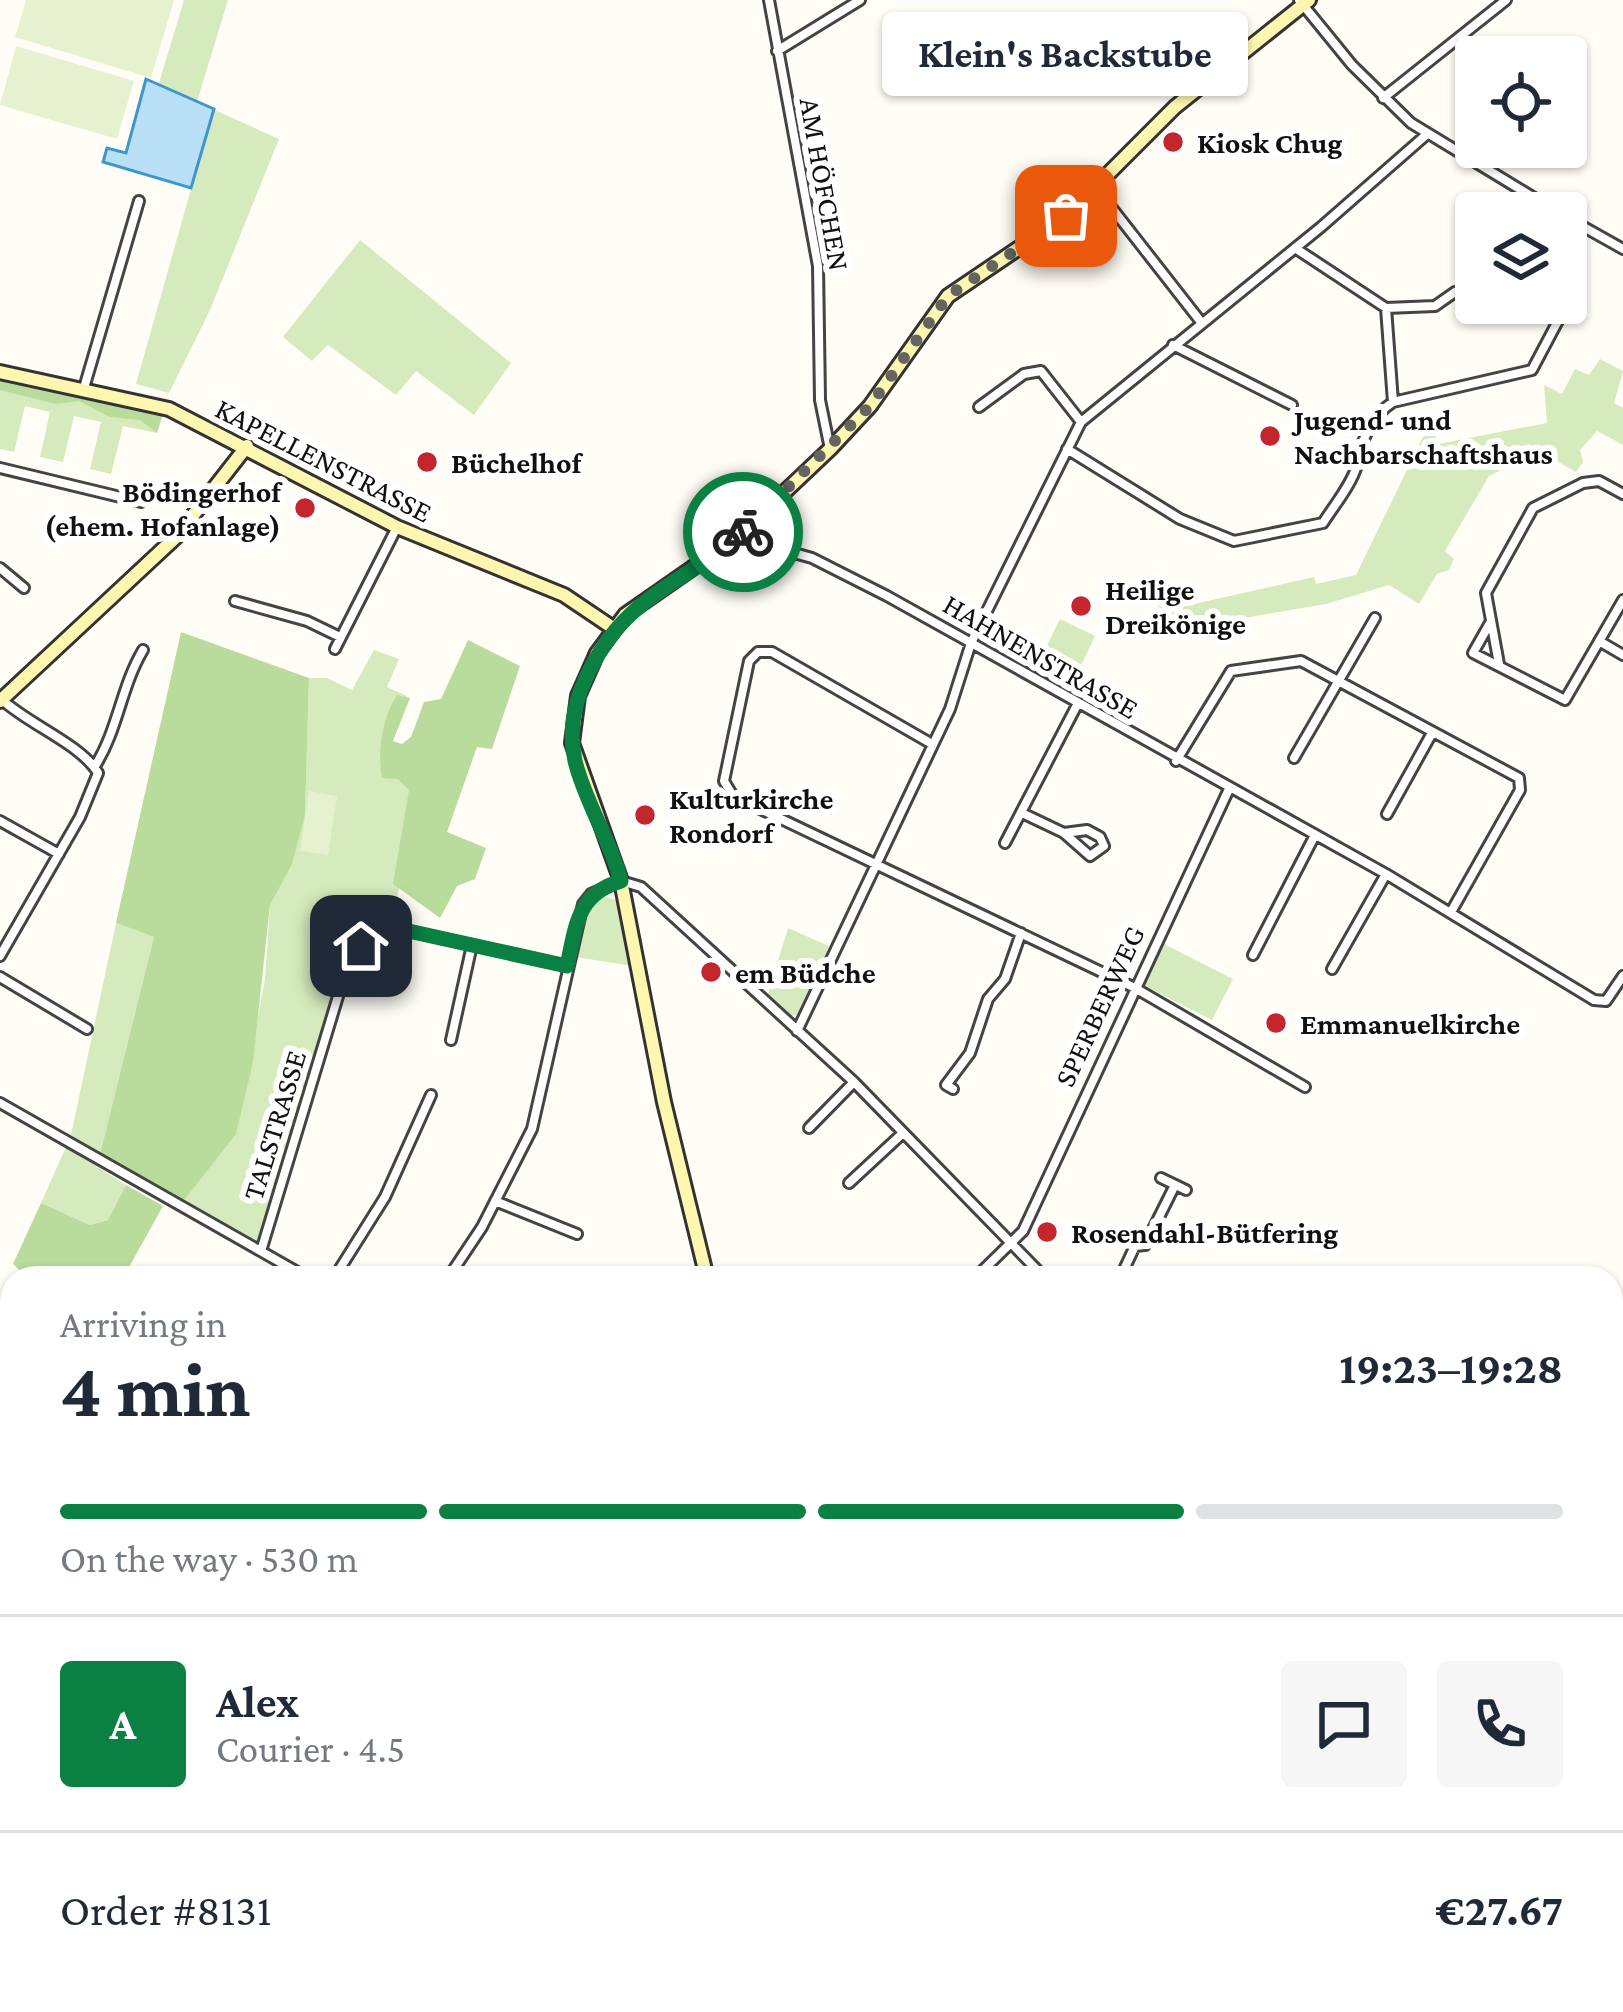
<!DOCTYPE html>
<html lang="en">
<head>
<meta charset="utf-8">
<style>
	:root { --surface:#fff; --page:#f6f6f7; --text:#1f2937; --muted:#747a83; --line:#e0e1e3; --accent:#0b8043 }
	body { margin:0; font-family:"Crimson Pro",serif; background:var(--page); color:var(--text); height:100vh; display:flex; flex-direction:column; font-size:45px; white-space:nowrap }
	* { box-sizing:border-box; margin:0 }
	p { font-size:39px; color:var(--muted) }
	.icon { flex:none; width:66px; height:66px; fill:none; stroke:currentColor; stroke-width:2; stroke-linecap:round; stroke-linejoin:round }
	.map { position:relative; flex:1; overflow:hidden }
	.details { position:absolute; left:0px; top:1266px; width:1623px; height:747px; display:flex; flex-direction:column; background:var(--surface); border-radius:36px 36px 0 0; box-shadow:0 3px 9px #0004 }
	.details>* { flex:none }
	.controls { position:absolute; left:1455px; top:36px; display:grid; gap:24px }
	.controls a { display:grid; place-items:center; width:132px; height:132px; border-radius:12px; background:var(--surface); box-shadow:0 3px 9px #0004; font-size:60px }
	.pin { position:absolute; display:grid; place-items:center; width:102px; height:102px; color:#fff; margin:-51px; border-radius:24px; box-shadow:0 6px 18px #0006 }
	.courier { position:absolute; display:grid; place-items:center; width:120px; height:120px; margin:-60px; border:9px solid #0b8043; border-radius:50%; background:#fff; color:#222; box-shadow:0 3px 15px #0007 }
	.bubble { position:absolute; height:84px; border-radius:12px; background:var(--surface); box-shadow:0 3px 9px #0004; font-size:39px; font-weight:700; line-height:84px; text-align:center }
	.head em { font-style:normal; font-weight:700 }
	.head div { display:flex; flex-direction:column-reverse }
	.head { display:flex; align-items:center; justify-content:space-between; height:204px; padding:0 60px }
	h1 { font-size:78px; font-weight:700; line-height:90px }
	.bar { display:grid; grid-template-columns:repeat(4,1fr); gap:18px 12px; align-content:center; height:144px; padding:0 60px }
	.bar i { height:15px; border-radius:9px; background:var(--line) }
	.bar .active { background:var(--accent) }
	.bar p { grid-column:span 4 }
	.line { display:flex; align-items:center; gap:30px; padding:0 60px; border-top:3px solid var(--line) }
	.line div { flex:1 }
	.round { display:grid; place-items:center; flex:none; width:126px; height:126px; border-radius:12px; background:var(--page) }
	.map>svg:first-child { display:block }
	.green { fill:#d5ebbd }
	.forest { fill:#b9dc9c }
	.pitch { fill:#e6f2cf }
	.water { fill:#b9e0f7; stroke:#3f96cf; stroke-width:3 }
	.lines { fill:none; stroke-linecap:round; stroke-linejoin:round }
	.street-casing { stroke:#444; stroke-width:14 }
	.secondary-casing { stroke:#333; stroke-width:18 }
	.street { stroke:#fff; stroke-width:8 }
	.secondary { stroke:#fff6b0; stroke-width:12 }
	.done { stroke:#646461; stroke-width:12; stroke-dasharray:0 21.6 }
	.route { stroke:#0b8043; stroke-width:15 }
	.poi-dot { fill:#c4262e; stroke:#fff; stroke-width:4.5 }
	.labels { text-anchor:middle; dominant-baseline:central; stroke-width:12; stroke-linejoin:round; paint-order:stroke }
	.poi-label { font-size:30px; font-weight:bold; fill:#111; stroke:#fff; text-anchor:start }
	.street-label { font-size:30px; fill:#111; stroke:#fff }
</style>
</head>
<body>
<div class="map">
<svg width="1623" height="2012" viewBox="0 0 1623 2012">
	<rect width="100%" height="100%" fill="#fffdf5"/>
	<path class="green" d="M 184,0 L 228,0 L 197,102 L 279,139 L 210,310 L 169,393 L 136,384 L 191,189 L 103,162 L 107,148 L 126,153 L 146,79 L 159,83 Z
		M 360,240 L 511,363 L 474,415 L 416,371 L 396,395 L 328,345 L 312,361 L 283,337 Z
		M 1600,359 L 1623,371 L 1614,403 L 1623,408 L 1623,445 L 1597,431 L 1580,450 L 1583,462 L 1576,472 L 1539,451 L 1489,476 L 1445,551 L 1454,559 L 1449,570 L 1437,574 L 1419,604 L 1389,585 L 1326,604 L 1196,626 L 1135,595 L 1139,583 L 1148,586 L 1149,581 L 1194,604 L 1314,577 L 1316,584 L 1356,575 L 1426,431 L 1433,430 L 1438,444 L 1547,423 L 1544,385 L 1562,394 L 1575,369 L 1589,375 Z
		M 0,376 L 164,410 L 157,433 L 123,426 L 111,474 L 90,469 L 101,422 L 74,416 L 63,462 L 40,457 L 50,412 L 25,406 L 14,452 L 0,449 Z
		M 1060,619 L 1095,636 L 1076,676 L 1082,680 L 1079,691 L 1036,668 Z
		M 374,650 L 399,659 L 387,687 L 407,696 L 380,757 L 425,775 L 392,919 L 370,931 L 346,957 L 258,1243 L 182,1203 L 236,1133 L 265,979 L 270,905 L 305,815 L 309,678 L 327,678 L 352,690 Z
		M 600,895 L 616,900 L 632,966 L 576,957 L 588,909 Z
		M 116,923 L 154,937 L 100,1154 L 71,1135 Z
		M 788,928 L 829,946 L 797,1015 L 791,1016 L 768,994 Z
		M 1164,944 L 1233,979 L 1212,1020 L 1143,985 Z
		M 66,1147 L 126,1185 L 108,1220 L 90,1225 L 41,1203 Z"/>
	<path class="forest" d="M 0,376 L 164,410 L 157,433 L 140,420 L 110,417 L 79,401 L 56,404 L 0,390 Z
		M 181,632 L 309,678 L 305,815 L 292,864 L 270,905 L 253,1062 L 236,1134 L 182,1203 L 100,1154 L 154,937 L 116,923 Z
		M 468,640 L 520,666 L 492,749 L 477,747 L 447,832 L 486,848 L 475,879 L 457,886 L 440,918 L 393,884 L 409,790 L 398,779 L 382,778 C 377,752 382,718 397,695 L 410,698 L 393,741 L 402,744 L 411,737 L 424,702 L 441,699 Z
		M 126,1185 L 163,1206 L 123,1278 L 28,1278 L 13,1264 L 41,1203 L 90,1225 L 108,1220 Z"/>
	<path class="pitch" d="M 26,0 L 174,0 L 151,78 L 15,37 Z
		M 16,46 L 134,81 L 117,139 L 0,105 Z
		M 309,791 L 337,796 L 328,855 L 300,851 Z"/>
	<path class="water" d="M 146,79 L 214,109 L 191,188 L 103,162 L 107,148 L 126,153 Z"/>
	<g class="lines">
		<g class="street-casing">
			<path id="street" d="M 769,0 L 818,266 L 820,400 L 830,449
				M 1299,0 L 1352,65 L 1411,123 L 1559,213
				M 777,51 L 860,0
				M 1383,98 L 1506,0
				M 1097,189 L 1201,322
				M 1566,217 L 1623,249
				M 1295,248 L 1386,308 L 1393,402
				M 1386,308 L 1435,306 L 1455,292
				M 1173,345 L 1292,405
				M 84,388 L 139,201
				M 979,407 L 1024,374 L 1041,371 L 1081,422
				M 1067,449 L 1180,519 L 1234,541 L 1323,523 C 1333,507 1352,484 1357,465 C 1362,440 1370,417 1393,402 L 1532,370 L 1568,302 L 1567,285
				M 0,468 L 141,502
				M 737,537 L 812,558 L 887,596 L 1386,874 L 1594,1000 L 1606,1001 L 1623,976
				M 0,568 L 24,588
				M 235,601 L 307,621 L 340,637
				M 1490,623 L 1473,653 L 1565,700 L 1623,600
				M 1599,641 L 1623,655
				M 335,649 L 397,527
				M 1499,664 L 1486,593 L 1533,508 L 1583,483 L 1599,481 L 1623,494
				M 0,698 C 27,724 81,744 98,773 L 80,817 L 0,956
				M 932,744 L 772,652 L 758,652 L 749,661 L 724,781 L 733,796 L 1135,988 L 1305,1087
				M 1294,758 L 1375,618
				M 1176,761 L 1231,671 L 1301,661 L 1519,778 L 1520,790 L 1451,912
				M 95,766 C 118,730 121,687 143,650
				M 1022,813 L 1064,833 L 1090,856 L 1104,846 L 1100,837 L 1087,830 L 1064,833
				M 1387,814 L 1432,733
				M 0,821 L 59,854
				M 1005,843 L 1077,705
				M 1253,955 L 1315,835
				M 1332,969 L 1386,874
				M 0,977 L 87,1029
				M 797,1031 L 950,709 L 971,643 L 1081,422 L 1321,227 L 1426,135
				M 451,1040 L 472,945
				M 953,1089 L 946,1085 L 970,1053 L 988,999 L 1005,979 L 1021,933
				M 0,1103 L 308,1278
				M 809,1128 L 854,1082
				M 1161,1178 L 1186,1190
				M 849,1183 L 903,1133
				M 495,1201 L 577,1234
				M 261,1251 L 349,960 C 362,941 381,931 404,930 L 567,966
				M 334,1278 L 385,1197 L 431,1095
				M 448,1278 L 482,1227 L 532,1129 L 583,904 L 591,894 L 621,881 L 641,887 L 854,1082 L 1045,1278
				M 975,1278 L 1023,1231 L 1229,789
				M 1120,1278 L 1135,1246 L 1145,1245 L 1175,1185"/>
		</g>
		<g class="secondary-casing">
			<path id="secondary" d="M 0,372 L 169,409 L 397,527 L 564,595 L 613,628
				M 0,701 L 176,537 L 247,446
				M 707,1278 L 664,1102 L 621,881 L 572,743 L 578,696 L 597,653 L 625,615 L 737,537 L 830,449 L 870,406 L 948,296 L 1066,216 L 1175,107 L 1309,0
				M 787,2012 L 789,2001"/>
		</g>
		<use href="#street" class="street"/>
		<use href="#secondary" class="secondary"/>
	</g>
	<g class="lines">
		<path class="done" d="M 743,532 L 870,406 L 948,296 L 1066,216"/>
		<path class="route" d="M 361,946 L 382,933 L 404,930 L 567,966 C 576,925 577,894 621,881 C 610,839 585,802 575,761 C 569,733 573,706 585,680 C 624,594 678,589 743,532"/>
	</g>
	<g class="poi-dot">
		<circle cx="1173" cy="142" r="12"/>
		<circle cx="1270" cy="436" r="12"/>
		<circle cx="427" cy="462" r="12"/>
		<circle cx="305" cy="508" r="12"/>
		<circle cx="1081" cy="606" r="12"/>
		<circle cx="645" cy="815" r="12"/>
		<circle cx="711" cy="972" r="12"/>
		<circle cx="1276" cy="1023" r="12"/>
		<circle cx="1047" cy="1232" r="12"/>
	</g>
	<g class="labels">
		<g class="poi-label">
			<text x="1197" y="142">Kiosk Chug</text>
			<text x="1294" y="419">Jugend- und<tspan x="1294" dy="34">Nachbarschaftshaus</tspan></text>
			<text x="451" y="462">Büchelhof</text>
			<text x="281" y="491" text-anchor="end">Bödingerhof<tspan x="281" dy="34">(ehem. Hofanlage)</tspan></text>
			<text x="1105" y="589">Heilige<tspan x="1105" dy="34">Dreikönige</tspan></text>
			<text x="669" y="798">Kulturkirche<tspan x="669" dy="34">Rondorf</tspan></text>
			<text x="735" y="972">em Büdche</text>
			<text x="1300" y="1023">Emmanuelkirche</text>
			<text x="1071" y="1232">Rosendahl-Bütfering</text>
		</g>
		<g class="street-label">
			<text transform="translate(825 184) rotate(80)">AM HÖFCHEN</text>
			<text transform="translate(324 460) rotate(27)">KAPELLENSTRASSE</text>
			<text transform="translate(1041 656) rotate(30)">HAHNENSTRASSE</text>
			<text transform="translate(1099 1006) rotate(-65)">SPERBERWEG</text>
			<text transform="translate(274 1125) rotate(-73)">TALSTRASSE</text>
		</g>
	</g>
</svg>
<div class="controls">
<a><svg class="icon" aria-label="locate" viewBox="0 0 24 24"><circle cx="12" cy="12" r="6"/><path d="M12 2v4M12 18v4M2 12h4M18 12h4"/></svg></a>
<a><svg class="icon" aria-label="layers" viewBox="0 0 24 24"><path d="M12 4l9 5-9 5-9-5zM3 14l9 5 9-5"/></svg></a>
</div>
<div class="pin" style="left:1066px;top:216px;background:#ea580c"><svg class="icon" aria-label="bag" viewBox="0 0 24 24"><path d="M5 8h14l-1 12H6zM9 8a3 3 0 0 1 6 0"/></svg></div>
<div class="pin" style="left:361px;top:946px;background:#1f2937"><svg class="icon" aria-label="home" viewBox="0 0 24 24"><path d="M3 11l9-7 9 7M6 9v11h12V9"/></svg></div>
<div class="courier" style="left:743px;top:532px"><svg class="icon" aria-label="bike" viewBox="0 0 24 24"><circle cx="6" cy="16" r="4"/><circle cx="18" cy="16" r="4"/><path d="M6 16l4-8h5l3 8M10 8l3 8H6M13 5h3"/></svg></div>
<div class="bubble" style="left:882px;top:12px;width:366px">Klein's Backstube</div>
<section class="details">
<div class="head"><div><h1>4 min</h1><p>Arriving in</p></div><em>19:23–19:28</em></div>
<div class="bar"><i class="active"></i><i class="active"></i><i class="active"></i><i></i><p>On the way · 530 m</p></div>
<div class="line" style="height:216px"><b class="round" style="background:var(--accent);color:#fff">A</b><div><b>Alex</b><p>Courier · 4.5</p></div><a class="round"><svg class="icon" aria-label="chat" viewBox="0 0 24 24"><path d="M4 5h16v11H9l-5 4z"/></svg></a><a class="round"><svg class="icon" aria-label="phone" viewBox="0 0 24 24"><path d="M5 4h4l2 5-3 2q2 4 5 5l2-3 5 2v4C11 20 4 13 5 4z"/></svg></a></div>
<div class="line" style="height:156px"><div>Order #8131</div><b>€27.67</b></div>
</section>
</div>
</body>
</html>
